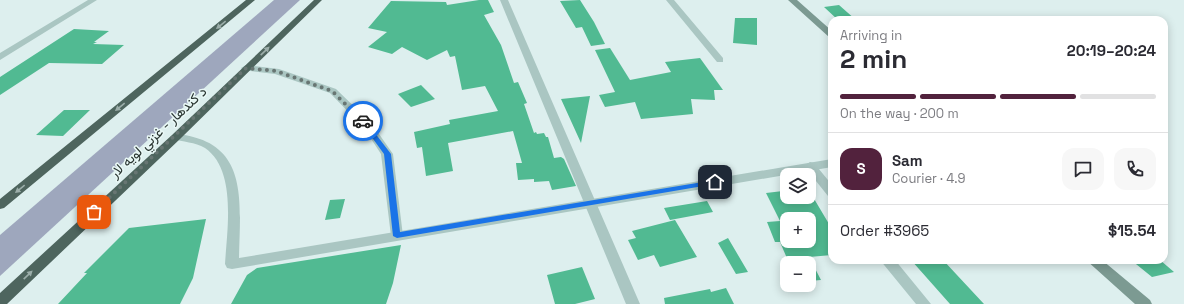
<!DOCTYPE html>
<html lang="en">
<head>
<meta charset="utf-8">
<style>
	:root { --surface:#fff; --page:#f7f7f7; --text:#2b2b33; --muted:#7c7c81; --line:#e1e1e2; --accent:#52223d }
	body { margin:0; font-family:"Space Grotesk",Vazirmatn,sans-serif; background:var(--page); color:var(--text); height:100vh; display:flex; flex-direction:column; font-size:15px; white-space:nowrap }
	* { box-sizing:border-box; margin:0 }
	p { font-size:13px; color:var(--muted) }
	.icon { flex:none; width:22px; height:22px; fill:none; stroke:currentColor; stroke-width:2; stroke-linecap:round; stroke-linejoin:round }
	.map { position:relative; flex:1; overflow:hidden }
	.sheet { position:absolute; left:828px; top:16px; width:340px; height:248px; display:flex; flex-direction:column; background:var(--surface); border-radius:12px; box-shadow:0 2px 10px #0003 }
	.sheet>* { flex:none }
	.controls { position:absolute; left:780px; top:168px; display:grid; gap:8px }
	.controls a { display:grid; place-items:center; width:36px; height:36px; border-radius:8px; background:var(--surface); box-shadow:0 2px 10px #0003; font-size:20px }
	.pin { position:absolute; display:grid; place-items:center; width:34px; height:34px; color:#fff; margin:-17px; border-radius:8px; box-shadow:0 2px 6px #0006 }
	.courier { position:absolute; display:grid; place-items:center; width:40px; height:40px; margin:-20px; border:3px solid #1a73e8; border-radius:50%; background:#fff; color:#222; box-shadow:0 1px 5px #0007 }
	.headline em { font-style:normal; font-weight:800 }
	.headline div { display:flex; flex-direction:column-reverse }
	.headline { display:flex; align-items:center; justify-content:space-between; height:68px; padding:0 12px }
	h1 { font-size:26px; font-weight:800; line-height:30px }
	.bar { display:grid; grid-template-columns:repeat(4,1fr); gap:6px 4px; align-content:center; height:48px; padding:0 12px }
	.bar i { height:5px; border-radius:3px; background:var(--line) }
	.bar .current { background:var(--accent) }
	.bar p { grid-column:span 4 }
	.line { display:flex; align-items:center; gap:10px; padding:0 12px; border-top:1px solid var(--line) }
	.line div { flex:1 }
	.round { display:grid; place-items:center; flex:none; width:42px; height:42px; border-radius:12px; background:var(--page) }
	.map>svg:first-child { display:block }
	.green { fill:#9ea7bd }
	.building { fill:#51ba92; fill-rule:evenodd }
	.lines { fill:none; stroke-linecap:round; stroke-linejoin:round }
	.minor { fill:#aac6c2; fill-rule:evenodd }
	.tertiary { fill:#aac6c2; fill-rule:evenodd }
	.secondary { fill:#7c9a92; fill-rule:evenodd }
	.trunk { fill:#4e655e; fill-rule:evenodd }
	.oneway { fill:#9caeaa }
	.route { fill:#1a73e8 }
	.done { stroke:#687673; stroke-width:4; stroke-dasharray:0 7.2 }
	.labels { text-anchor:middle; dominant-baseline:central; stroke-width:3; stroke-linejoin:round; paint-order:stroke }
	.street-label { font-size:14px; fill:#293531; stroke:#e9f8f6 }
</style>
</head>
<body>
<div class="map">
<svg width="1184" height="304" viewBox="0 0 1184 304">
	<rect width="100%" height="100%" fill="#ddefee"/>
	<path class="green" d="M 274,0 L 300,0 L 0,276 L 0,235 Z"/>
	<path class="building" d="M 479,0 L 488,0 L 494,12 L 484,15 L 501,45 L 514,83 L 518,82 L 527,103 L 524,104 L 534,133 L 536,132 L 537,134 L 544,133 L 546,137 L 548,137 L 554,158 L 561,157 L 564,159 L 576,186 L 552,190 L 549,181 L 534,182 L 534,179 L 518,180 L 516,163 L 522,163 L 513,131 L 448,143 L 453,171 L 426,176 L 422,147 L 417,148 L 414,132 L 450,124 L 449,120 L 498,111 L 485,86 L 462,90 L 455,56 L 450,57 L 447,50 L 427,60 L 402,47 L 392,54 L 368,47 L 387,32 L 368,28 L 391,1 L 446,2 L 447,5 Z
		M 580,0 L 594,22 L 605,44 L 591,46 L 582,27 L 576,28 L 560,1 Z
		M 839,5 L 856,20 L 838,20 L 824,7 Z
		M 735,18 L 757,18 L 757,45 L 733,43 Z
		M 74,29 L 109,31 L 94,42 L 97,42 L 93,44 L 124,45 L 102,64 L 49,63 L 0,95 L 0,77 Z
		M 610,48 L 630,80 L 671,72 L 665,62 L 700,58 L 723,90 L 714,90 L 715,100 L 691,99 L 693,114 L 641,119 L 635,102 L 605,107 L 599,95 L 615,92 L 595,50 Z
		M 421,85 L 435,99 L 411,107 L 398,94 Z
		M 590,96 L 581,143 L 561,99 Z
		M 64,110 L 90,110 L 63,136 L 36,135 Z
		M 783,191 L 787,194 L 787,197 L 809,197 L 810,192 L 832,229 L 832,255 L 809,257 L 821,280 L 809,281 L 809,263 L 789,263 L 780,242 L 775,242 L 767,222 L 780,221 L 766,193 ZM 787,219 L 809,219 L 809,241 L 787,241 Z
		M 345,199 L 340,218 L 325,220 L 330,200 Z
		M 707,201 L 713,212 L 670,220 L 664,208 Z
		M 206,219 L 193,278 L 180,304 L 58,304 L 87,273 L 84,273 L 129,228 Z
		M 675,220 L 697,257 L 660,267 L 654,255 L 638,260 L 628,240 L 636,238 L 632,231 Z
		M 728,238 L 748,272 L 736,274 L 718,243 Z
		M 401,245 L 393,283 L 386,304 L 231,304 L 247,275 L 257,268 Z
		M 911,260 L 943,260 L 984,304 L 950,304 Z
		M 1131,260 L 1160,260 L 1174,272 L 1152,277 Z
		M 582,267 L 595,299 L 575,304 L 555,304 L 547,275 Z
		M 726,288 L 734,304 L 665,304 L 664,298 L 710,289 L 711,292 Z"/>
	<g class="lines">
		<path class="minor" d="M 88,0 L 97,0 L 0,60 L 0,53 Z
			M 500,0 L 508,0 L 640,304 L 626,304 Z
			M 666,0 L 674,0 L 723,58 L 723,62 L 717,62 Z
			M 246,65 L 279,69 L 336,89 L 372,124 L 393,154 L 403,236 L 402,239 L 392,239 L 391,236 L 381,154 L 364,128 L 330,93 L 275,74 L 243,70 L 241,68 Z
			M 810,162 L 814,163 L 832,185 L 832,197 L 828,196 L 804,166 Z
			M 880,260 L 895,260 L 931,304 L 916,304 Z"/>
		<path class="tertiary" d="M 176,134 C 250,141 240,201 239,258 L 832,159 L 832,167 L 232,269 L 227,268 L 225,264 C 227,230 237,170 205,148 C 195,142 183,142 172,139 L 171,137 Z"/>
		<path class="secondary" d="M 788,0 L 797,0 L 832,31 L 832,38 L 829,37 Z
			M 1086,260 L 1102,260 L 1150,300 L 1152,304 L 1135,304 Z"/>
		<path class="trunk" d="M 246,0 L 255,0 L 4,208 L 0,209 L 0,199 Z
			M 314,0 L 322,0 L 180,139 L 7,304 L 0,304 L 0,293 L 172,135 Z"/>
	</g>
	<defs><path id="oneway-solid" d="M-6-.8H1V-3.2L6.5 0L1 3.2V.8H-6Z"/></defs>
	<g class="oneway">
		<use href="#oneway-solid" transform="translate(221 25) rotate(141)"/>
		<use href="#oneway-solid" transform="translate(265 51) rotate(-44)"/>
		<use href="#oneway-solid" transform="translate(120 107) rotate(141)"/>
		<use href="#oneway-solid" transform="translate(20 189) rotate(141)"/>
		<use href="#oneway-solid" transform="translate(28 275) rotate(-44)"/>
	</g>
	<path class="route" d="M 361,120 L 365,120 L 391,154 L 400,232 L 715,180 L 719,182 L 715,184 L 397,238 L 393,236 L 384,154 L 360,121 Z"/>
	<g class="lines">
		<path class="done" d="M 94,212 L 246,68 L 276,71 L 332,91 L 363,121"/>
	</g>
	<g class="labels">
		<g class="street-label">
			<text transform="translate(158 132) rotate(-43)">د کندهار - غزني لويه لار</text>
		</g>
	</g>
</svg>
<div class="controls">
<a><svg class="icon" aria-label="layers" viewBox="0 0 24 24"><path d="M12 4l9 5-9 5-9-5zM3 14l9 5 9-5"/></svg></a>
<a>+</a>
<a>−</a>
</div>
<div class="pin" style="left:94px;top:212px;background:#ea580c"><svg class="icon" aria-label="bag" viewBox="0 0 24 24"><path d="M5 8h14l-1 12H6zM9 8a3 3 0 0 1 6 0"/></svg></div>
<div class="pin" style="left:715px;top:182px;background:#1f2937"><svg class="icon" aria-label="home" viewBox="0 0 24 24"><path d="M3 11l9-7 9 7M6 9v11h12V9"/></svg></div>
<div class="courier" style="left:363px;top:121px"><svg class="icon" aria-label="car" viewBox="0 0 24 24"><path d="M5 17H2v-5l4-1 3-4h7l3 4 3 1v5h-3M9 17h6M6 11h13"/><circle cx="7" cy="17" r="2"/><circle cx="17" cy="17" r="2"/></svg></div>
<section class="sheet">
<div class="headline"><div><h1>2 min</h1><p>Arriving in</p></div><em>20:19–20:24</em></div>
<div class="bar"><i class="current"></i><i class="current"></i><i class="current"></i><i></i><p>On the way · 200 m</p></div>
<div class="line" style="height:72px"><b class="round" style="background:var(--accent);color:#fff">S</b><div><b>Sam</b><p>Courier · 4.9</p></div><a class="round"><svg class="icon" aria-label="chat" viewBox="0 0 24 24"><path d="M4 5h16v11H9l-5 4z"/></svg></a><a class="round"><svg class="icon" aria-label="phone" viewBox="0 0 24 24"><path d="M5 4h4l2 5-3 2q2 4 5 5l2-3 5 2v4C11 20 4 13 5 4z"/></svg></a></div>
<div class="line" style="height:52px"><div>Order #3965</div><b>$15.54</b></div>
</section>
</div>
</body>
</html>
